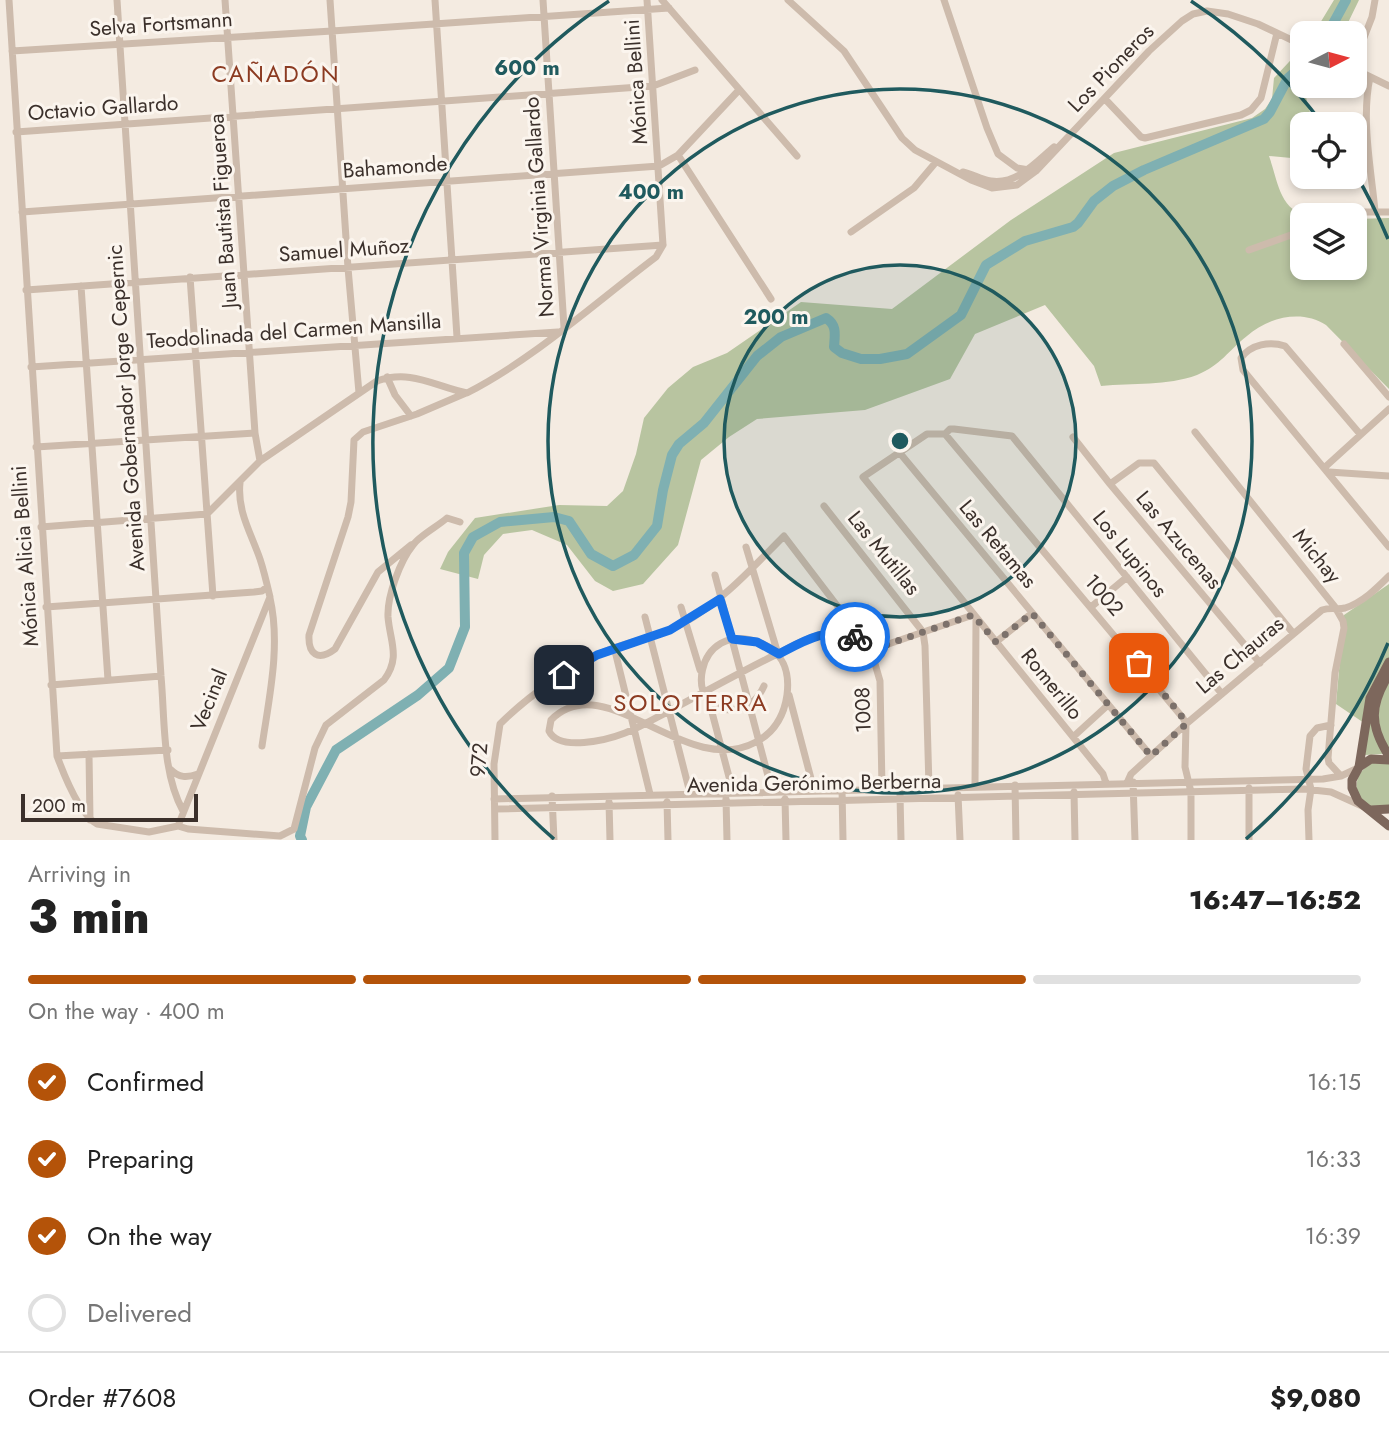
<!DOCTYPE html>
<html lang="en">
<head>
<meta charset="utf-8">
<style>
	:root { --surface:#fff; --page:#f6f6f6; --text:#222; --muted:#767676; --line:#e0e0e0; --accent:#b45309 }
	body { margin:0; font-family:Jost,sans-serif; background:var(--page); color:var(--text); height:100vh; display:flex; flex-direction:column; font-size:26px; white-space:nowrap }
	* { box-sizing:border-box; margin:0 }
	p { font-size:23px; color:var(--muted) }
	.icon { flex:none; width:38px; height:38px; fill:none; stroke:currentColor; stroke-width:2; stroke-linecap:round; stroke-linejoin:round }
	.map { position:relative; height:840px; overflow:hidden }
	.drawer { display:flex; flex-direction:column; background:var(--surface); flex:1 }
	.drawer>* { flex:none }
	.needle { width:46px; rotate:84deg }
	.tools { position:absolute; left:1290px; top:21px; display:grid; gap:14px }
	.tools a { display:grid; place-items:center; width:77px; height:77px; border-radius:14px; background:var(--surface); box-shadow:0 4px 10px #0003; font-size:35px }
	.scale { position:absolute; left:21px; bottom:18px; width:177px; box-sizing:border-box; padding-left:7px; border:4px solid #3b302b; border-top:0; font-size:19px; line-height:24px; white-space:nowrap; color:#3b302b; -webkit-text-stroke:5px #fbf5ee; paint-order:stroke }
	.pin { position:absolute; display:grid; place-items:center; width:60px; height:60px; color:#fff; margin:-30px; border-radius:14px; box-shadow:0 4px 10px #0006 }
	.courier { position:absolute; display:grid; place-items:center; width:70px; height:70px; margin:-35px; border:5px solid #1a73e8; border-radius:50%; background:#fff; color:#222; box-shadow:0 2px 9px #0007 }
	.headline em { font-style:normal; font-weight:800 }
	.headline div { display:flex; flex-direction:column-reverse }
	.headline { display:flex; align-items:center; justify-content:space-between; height:119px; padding:0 28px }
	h1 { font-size:46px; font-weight:800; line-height:52px }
	.bar { display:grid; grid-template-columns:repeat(4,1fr); gap:10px 7px; align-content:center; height:84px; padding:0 28px }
	.bar i { height:9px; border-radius:5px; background:var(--line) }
	.bar .selected { background:var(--accent) }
	.bar p { grid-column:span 4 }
	.line { display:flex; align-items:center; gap:18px; padding:0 28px; border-top:2px solid var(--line) }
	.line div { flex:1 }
	ol { padding:0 28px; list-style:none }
	li { display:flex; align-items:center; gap:21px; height:77px }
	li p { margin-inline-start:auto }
	li .icon { padding:7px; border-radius:50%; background:var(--accent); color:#fff; stroke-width:4 }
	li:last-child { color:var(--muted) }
	li i { width:38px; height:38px; border:4px solid var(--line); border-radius:50% }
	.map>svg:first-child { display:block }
	.green { fill:#b8c4a0 }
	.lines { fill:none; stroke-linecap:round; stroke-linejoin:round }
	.river { stroke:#7fb0b2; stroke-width:10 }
	.minor { stroke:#cdbbac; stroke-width:7 }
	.major { stroke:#7d675c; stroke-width:9 }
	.done { stroke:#7c716b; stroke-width:7; stroke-dasharray:0 12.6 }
	.route { stroke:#1a73e8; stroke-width:9 }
	.ring { fill:none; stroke:#1f5a5e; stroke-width:3.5 }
	.labels { text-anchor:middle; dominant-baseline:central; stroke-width:6; stroke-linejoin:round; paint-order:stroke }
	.street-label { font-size:21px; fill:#3b302b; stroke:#fbf5ee }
	.neighbourhood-label { font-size:23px; letter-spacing:2px; fill:#8c3b22; stroke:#fbf5ee }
	.quarter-label { font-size:24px; letter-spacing:2px; fill:#8c3b22; stroke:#fbf5ee }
	.centre { fill:#1f5a5e; stroke:#fbf5ee; stroke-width:3.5 }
	.ring-label { font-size:21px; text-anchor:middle; font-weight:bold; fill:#1f5a5e; stroke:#fbf5ee; stroke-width:6; stroke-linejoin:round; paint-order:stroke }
</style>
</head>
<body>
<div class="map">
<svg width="1389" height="840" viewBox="0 0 1389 840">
	<rect width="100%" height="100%" fill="#f4ebe1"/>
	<path class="green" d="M 1334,0 L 1359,0 L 1343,33 L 1314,33 Z
		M 1302,48 L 1302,86 L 1314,86 L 1306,97 L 1313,124 L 1302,124 L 1302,159 L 1269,156 C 1278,181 1280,213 1310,215 L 1302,215 L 1302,268 L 1354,268 L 1355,219 L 1389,218 L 1389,389 L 1326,325 C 1302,309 1268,317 1247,336 C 1228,351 1221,365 1197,375 C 1167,386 1133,383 1101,386 L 1094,366 L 1045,305 L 975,334 L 950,379 L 865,410 L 757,419 L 729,437 L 701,460 L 678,545 L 643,584 L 613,591 L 595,581 L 567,545 L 532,530 L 503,534 L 484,555 L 478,579 L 440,569 L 448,552 L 475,518 L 559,505 L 607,506 L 623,491 L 636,454 L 644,418 L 668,388 L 693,367 L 727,353 L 801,302 L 892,309 L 1011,220 L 1114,153 L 1252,118 L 1265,109 L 1272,99 L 1274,78 Z
		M 1389,584 L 1389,751 L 1373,732 L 1383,754 L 1365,755 L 1367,725 L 1336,704 L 1344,615 Z
		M 1374,762 L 1389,764 L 1389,805 L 1371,807 L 1357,795 C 1355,778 1359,770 1374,762 Z"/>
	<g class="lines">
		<path class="river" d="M 1328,33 L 1346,0
			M 302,840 L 300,836 L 306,807 L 336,750 L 418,695 L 449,668 L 465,627 L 464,553 L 473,537 L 500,522 L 554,517 L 569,521 L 591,554 L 613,566 L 634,555 L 657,526 L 663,490 L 672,455 L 679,444 L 704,423 L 757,356 L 781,337 L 826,318 C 837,325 835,334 834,347 L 842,353 L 861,359 L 880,359 L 907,354 L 961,315 L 986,265 L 1025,241 L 1073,227 L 1078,223 L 1094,201 L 1113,186 L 1144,170 L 1264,119 L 1270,112 L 1288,78 L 1302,66"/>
		<path class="minor" d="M 9,0 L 57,756 C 64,775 79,814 97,824 L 149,832 L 178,826
			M 117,0 L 161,676 C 165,720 162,773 183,811
			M 225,0 L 255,433 L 260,461
			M 330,0 L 348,268 L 359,393
			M 435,0 L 457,337
			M 543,0 L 564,327
			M 647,0 L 663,245
			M 662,0 L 797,156
			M 788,0 L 844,51 L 902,138 L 915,150 L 971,180 L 992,188 L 1017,185 L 1036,171 L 1149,51 L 1182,21 L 1193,14 L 1207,11 L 1228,14 L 1258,24 L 1302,45
			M 944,0 L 987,128 L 998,154 L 1017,168 L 1035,171
			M 12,51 L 332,31 L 669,8
			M 1354,63 L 1372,17 L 1375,0
			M 1354,69 L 1389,86
			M 1370,77 C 1361,120 1371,168 1375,211
			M 1105,99 L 1141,137 L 1145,138 L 1241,115 L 1251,110 L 1261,98 L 1277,33
			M 16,132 L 653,86 L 695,70
			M 678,155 L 771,299
			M 963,172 C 973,174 981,180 991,181 C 1017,185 1036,162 1054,147
			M 22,212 L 659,166 L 678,155 L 739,90
			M 1353,215 L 1364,212 L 1389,212
			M 851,232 L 914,188 L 936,162
			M 1249,250 L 1302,231
			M 190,277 L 213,596
			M 81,286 L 108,680
			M 26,290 L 663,245
			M 1344,344 L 1389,397
			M 31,367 L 558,332
			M 387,377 L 395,395 L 411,416
			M 1195,432 L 1335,607 L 1343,621 L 1344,628 L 1335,673 L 1328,758 L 1329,763 L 1341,776
			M 945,434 L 1183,718 L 1186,724 L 1185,767 L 1191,792 L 1191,840
			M 1360,434 L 1285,346 C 1270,341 1251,344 1241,358 L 1243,370 L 1389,547
			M 1073,437 L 1110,484 L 1260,663
			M 36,447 L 255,433
			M 899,452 L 1151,756
			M 1324,468 L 1389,409
			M 1329,472 L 1389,476
			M 1110,484 L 1139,463 L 1154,463 L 1293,633
			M 824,506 L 923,632 L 925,646 L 929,787
			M 207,514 L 260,461 L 377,381 C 411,369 434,386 467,393 C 535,358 595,303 656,257 L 663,245
			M 41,527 L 207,514
			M 411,545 L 378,572 L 335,649 C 318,662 308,654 309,635 L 348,517 L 351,502 L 354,440 L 363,432 L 417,414 L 466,393
			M 746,547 L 778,654
			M 715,575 L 772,791
			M 46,607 L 254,592 L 262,591 L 267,587
			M 681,607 L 700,670
			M 1091,607 L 1127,577
			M 645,617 L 690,793
			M 996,642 L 1032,613
			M 614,647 L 650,794
			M 871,650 L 973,615
			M 51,685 L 161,676
			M 764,686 C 759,697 750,707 737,709 C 680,719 694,616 761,643 C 783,652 790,672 787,695 C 784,716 775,732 756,742 C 685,780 606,665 551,720 L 549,731 C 559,752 607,740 625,733 C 641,727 657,717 673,709 C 706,691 739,673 773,656 C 789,648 805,638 823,634 C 839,631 850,635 864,641
			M 789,695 L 814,790
			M 709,701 L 733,792
			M 1073,737 L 1108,705
			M 262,746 C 269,698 281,646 270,598
			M 89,754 L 90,820
			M 57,756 L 168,750
			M 170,769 C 179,778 187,778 198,774
			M 1133,782 L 1135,840
			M 1106,783 L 1103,774 L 863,477 L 927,434 L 945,434 L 950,429 L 954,429 L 1012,436 L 1222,694
			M 1127,783 L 1131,774 L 1186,724 L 1322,610 C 1331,607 1337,610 1345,608 C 1362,603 1377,588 1389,576
			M 1015,785 L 1016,840
			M 975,786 L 976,618
			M 1249,788 L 1249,840
			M 842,789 L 843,840
			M 1074,792 L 1075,840
			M 900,795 L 901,840
			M 958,795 L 960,840
			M 552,796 L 554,840
			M 494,799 L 1323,779 L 1341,776 L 1358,768
			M 726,799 L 727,840
			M 785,799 L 786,840
			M 609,802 L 610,840
			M 667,802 L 668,840
			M 495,809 L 1304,789 L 1331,792 L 1362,806
			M 178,826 L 188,829 L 280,836 L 294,829 L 315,748 L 326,725 L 384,680 C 401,657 390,642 388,617 C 387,596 400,561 413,545 C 419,536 438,526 447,518 L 460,522
			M 178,826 L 270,597 C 267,584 264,571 260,559 C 251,533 237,511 240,483
			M 495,840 L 494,764 L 500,724 C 527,697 575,662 611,649 C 635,640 660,636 682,624 C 722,602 752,568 784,536 L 871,650 L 880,681 L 882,788
			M 1309,840 L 1308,810 L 1311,789 L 1306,769 L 1310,736 L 1317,728 L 1331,725"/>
		<path class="major" d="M 1389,662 L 1370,698 L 1359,767 L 1352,780 L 1352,788 L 1358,801 L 1389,826
			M 1389,674 C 1370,705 1369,725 1389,756
			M 1359,767 L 1371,759 L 1389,760
			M 1371,810 L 1389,809"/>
	</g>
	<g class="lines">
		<path class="done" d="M 855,637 L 864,641 L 871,650 L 973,615 L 996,642 L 1032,613 L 1151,756 L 1186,724 L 1183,718 L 1139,663"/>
		<path class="route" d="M 564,675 L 597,655 L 670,630 L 720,599 L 732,639 L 757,642 L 779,654 C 802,642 828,626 855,637"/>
	</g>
	<circle cx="900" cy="441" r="176" fill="#1f5a5e" fill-opacity=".12"/>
	<g class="ring">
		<circle cx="900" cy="441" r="176"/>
		<circle cx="900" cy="441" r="352"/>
		<path d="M1388 643A528 528 0 0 1 1246 839M554 839A528 528 0 0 1 609 1M1191 1A528 528 0 0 1 1322 123M1355 173A528 528 0 0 1 1388 239"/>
	</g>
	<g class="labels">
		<g class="street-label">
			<text transform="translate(161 24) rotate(-4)">Selva Fortsmann</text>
			<text transform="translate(1111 68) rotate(-46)">Los Pioneros</text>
			<text transform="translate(636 82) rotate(-94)">Mónica Bellini</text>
			<text transform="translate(103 108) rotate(-4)">Octavio Gallardo</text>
			<text transform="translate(395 167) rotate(-4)">Bahamonde</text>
			<text transform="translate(539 207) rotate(-94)">Norma Virginia Gallardo</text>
			<text transform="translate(223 211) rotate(-94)">Juan Bautista Figueroa</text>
			<text transform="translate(344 250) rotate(-4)">Samuel Muñoz</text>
			<text transform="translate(294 331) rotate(-4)">Teodolinada del Carmen Mansilla</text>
			<text transform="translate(126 408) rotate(-94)">Avenida Gobernador Jorge Cepernic</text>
			<text transform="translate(1179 540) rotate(50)">Las Azucenas</text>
			<text transform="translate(998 544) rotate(50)">Las Retamas</text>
			<text transform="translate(884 553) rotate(51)">Las Mutillas</text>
			<text transform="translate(1130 554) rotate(51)">Los Lupinos</text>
			<text transform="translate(25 556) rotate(-94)">Mónica Alicia Bellini</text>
			<text transform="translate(1317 556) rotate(51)">Michay</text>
			<text transform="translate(1104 595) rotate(49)">1002</text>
			<text transform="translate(1240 655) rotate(-40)">Las Chauras</text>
			<text transform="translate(1052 684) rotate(51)">Romerillo</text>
			<text transform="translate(209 700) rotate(-68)">Vecinal</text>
			<text transform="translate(863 710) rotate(-92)">1008</text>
			<text transform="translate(479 760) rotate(-85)">972</text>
			<text transform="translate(814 783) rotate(-1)">Avenida Gerónimo Berberna</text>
		</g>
		<g class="neighbourhood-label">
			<text x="276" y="74">CAÑADÓN</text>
		</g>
		<g class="quarter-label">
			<text x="691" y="702">SOLO TERRA</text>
		</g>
	</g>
	<circle cx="900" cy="441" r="10" class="centre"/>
	<g class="ring-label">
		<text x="527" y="75">600 m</text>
		<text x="651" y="199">400 m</text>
		<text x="776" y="324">200 m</text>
	</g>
</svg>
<div class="tools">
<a><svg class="needle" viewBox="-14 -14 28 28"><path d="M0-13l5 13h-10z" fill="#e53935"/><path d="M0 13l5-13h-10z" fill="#767676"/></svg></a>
<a><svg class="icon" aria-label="locate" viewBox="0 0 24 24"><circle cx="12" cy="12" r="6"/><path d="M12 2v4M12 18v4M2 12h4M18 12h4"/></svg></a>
<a><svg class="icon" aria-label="layers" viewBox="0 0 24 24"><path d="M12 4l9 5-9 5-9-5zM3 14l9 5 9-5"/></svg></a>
</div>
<div class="scale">200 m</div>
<div class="pin" style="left:1139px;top:663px;background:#ea580c"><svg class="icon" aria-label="bag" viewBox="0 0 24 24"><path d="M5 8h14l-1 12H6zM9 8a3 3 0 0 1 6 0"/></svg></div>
<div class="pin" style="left:564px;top:675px;background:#1f2937"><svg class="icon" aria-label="home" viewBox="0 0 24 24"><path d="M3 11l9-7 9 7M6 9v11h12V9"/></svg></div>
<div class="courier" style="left:855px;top:637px"><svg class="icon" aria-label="bike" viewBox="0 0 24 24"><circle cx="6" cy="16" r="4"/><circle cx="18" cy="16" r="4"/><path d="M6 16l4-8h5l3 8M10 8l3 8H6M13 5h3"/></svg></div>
</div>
<section class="drawer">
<div class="headline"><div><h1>3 min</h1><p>Arriving in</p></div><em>16:47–16:52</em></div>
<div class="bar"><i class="selected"></i><i class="selected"></i><i class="selected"></i><i></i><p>On the way · 400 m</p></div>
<ol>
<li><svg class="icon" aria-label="check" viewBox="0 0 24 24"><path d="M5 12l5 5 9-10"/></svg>Confirmed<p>16:15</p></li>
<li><svg class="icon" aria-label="check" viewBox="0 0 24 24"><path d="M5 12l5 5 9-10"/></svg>Preparing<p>16:33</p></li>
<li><svg class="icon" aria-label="check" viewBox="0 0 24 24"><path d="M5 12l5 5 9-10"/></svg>On the way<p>16:39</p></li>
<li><i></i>Delivered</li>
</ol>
<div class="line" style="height:91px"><div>Order #7608</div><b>$9,080</b></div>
</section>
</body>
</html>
